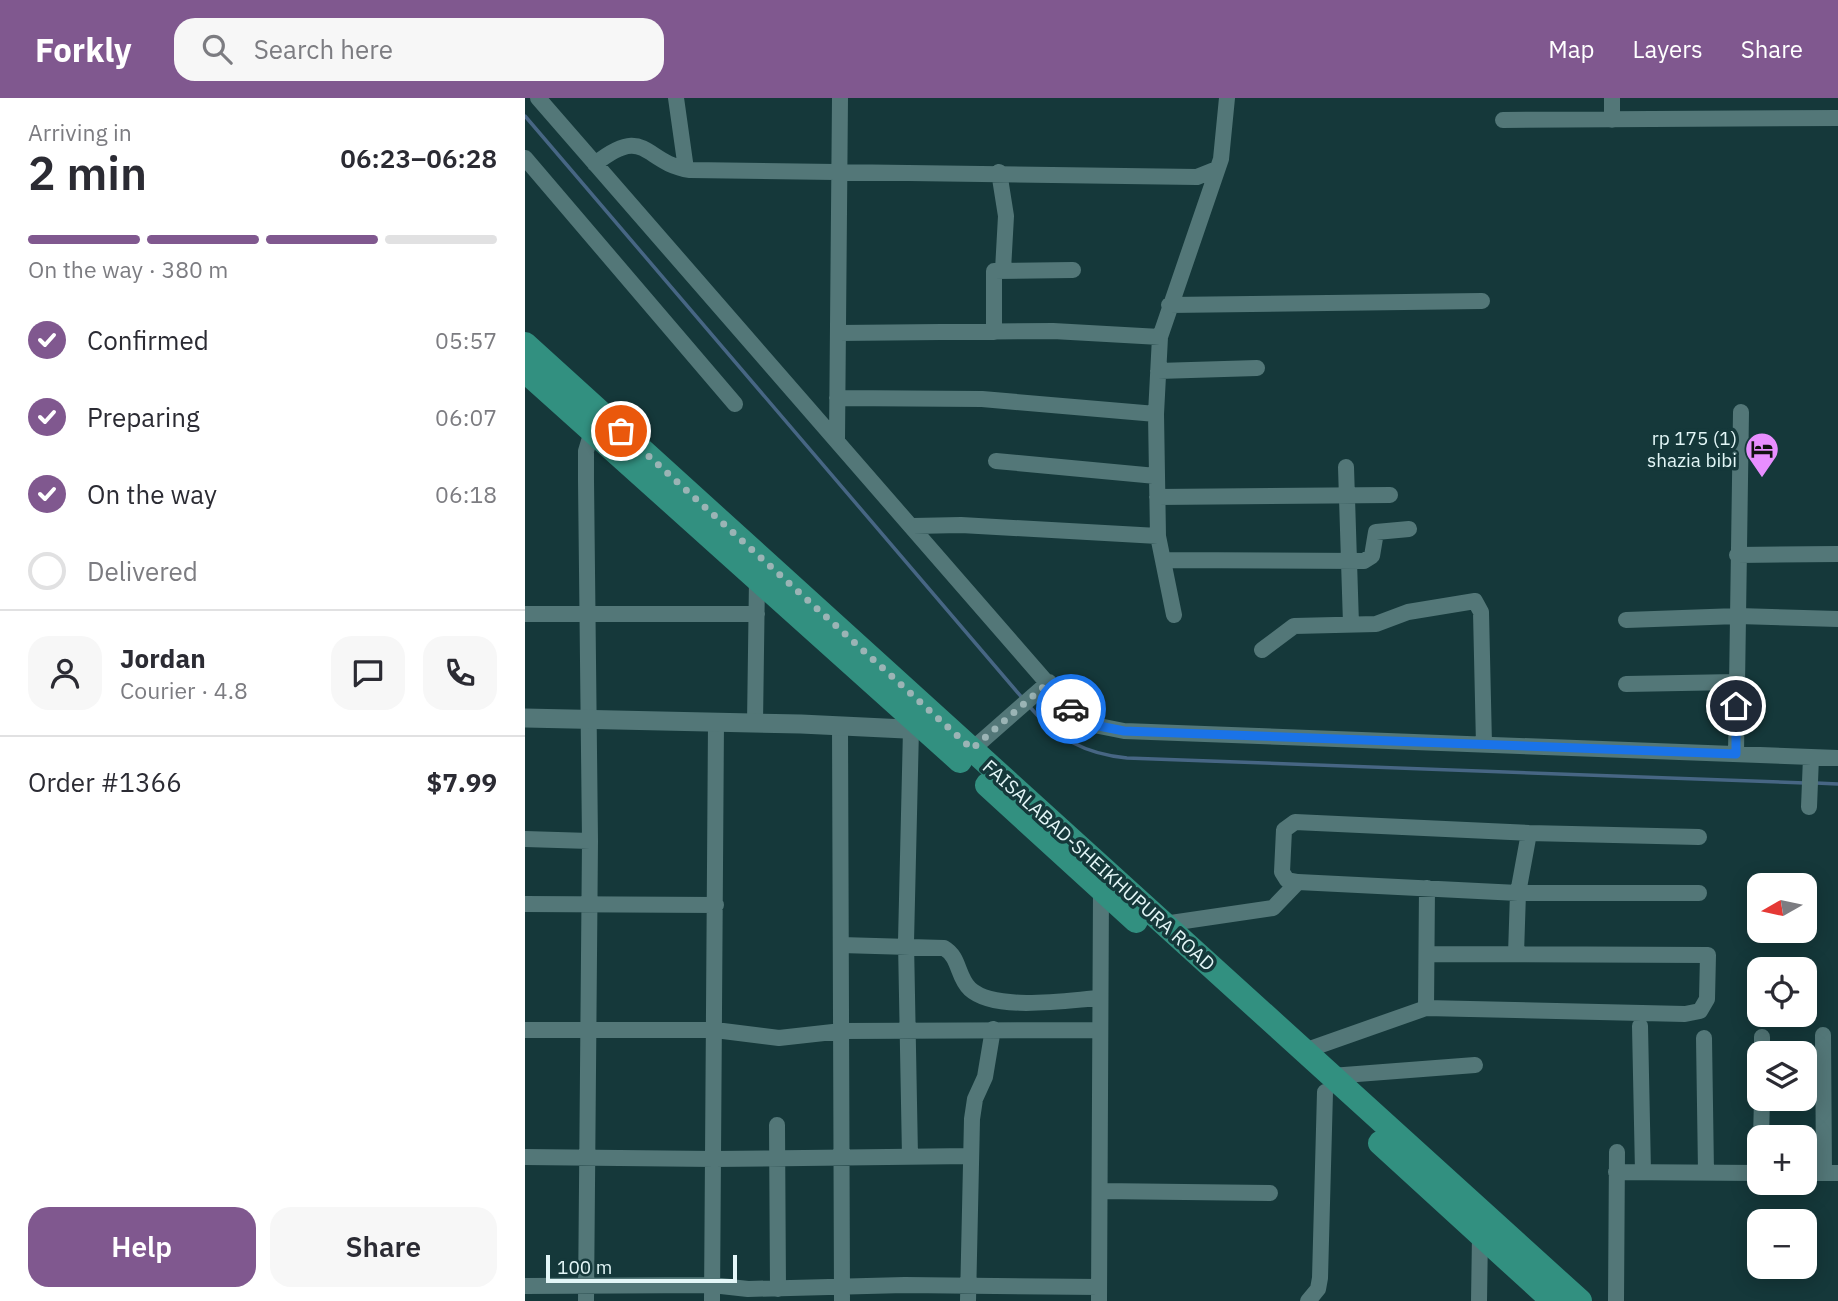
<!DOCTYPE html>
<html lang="en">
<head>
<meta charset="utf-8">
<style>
	:root { --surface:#fff; --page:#f7f7f7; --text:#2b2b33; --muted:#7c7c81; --line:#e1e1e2; --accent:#80588f }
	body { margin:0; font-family:"IBM Plex Sans",sans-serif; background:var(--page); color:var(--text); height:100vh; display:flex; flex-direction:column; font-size:26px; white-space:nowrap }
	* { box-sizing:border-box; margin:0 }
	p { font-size:23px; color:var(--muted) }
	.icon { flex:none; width:38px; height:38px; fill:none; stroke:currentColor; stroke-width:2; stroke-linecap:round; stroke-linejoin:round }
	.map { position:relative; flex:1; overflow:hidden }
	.sheet { display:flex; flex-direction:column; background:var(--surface); width:525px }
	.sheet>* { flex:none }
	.needle { width:46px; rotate:261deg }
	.tools { position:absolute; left:1222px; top:775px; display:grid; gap:14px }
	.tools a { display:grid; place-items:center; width:70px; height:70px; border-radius:14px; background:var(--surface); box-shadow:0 4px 18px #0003; font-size:35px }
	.scale { position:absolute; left:21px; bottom:18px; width:191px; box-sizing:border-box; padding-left:7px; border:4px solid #e3f6f7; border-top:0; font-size:19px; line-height:24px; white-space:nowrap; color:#e3f6f7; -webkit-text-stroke:5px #15383a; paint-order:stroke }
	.pin { position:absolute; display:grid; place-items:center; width:60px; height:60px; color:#fff; margin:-30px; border:4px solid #fff; border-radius:50%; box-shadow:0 2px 7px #0007 }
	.courier { position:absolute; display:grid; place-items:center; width:70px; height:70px; margin:-35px; border:5px solid #1a73e8; border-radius:50%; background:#fff; color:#222; box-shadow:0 2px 9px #0007 }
	.summary em { font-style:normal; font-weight:600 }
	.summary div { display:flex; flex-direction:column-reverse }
	.summary { display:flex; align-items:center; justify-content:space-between; height:119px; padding:0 28px }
	h1 { font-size:46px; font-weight:600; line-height:52px }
	.bar { display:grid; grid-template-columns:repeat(4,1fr); gap:10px 7px; align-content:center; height:84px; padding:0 28px }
	.bar i { height:9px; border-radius:5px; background:var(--line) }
	.bar .active { background:var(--accent) }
	.bar p { grid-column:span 4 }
	.line { display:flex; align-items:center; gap:18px; padding:0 28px; border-top:2px solid var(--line) }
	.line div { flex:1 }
	.round { display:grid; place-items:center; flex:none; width:74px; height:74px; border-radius:21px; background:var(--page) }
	ol { padding:0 28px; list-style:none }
	li { display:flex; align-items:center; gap:21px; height:77px }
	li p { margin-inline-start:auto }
	li .icon { padding:7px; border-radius:50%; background:var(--accent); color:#fff; stroke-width:4 }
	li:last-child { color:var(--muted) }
	li i { width:38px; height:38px; border:4px solid var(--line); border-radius:50% }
	.primary-button { display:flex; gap:14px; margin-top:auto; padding:14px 28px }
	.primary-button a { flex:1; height:80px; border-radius:21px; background:var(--accent); color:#fff; font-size:28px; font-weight:600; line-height:80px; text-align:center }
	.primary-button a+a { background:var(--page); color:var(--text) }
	header { display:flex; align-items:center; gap:42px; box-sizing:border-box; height:98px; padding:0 35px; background:var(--accent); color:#fff }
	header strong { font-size:33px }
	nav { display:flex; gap:38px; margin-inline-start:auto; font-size:24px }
	.search { width:490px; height:63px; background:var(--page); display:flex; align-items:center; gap:18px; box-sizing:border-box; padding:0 24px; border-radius:21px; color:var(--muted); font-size:26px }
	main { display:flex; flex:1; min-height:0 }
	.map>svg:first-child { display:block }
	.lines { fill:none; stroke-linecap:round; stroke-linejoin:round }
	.stream { stroke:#476684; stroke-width:3.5 }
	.minor { stroke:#537778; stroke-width:16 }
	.tertiary { stroke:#537778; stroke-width:19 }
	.trunk { stroke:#329080; stroke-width:24 }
	.done { stroke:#9bb4b5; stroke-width:7; stroke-dasharray:0 12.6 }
	.route { stroke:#1a73e8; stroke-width:9 }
	.labels { text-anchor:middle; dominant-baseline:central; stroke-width:7; stroke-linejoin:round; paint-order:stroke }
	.poi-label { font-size:19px; fill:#e3f6f7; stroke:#15383a; text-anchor:end }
	.street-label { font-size:19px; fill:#e3f6f7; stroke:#15383a }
</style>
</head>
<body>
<header>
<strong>Forkly</strong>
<div class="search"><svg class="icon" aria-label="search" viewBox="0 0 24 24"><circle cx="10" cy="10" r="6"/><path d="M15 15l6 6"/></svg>Search here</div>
<nav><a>Map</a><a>Layers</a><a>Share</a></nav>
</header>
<main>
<section class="sheet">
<div class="summary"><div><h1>2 min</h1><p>Arriving in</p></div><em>06:23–06:28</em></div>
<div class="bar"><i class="active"></i><i class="active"></i><i class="active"></i><i></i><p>On the way · 380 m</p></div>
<ol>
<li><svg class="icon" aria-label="check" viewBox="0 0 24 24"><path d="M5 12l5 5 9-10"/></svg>Confirmed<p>05:57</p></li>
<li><svg class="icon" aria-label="check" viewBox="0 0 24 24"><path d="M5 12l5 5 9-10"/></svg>Preparing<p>06:07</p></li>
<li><svg class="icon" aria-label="check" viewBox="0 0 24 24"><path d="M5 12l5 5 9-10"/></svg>On the way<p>06:18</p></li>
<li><i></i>Delivered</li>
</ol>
<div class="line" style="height:126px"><a class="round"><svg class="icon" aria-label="person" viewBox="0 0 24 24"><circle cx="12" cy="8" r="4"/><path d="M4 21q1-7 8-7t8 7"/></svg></a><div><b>Jordan</b><p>Courier · 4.8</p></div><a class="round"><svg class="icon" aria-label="chat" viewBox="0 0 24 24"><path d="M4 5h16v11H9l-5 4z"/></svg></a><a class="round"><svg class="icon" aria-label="phone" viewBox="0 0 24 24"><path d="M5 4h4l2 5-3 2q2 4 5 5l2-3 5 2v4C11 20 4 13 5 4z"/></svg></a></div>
<div class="line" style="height:91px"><div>Order #1366</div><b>$7.99</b></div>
<div class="primary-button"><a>Help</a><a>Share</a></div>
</section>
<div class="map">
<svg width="1313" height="1203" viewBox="0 0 1313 1203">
	<rect width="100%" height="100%" fill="#15383a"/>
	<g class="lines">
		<path class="stream" d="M 0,18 L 499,602
			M 504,608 C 531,640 560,656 602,660 L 1280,685
			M 1291,685 L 1313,686"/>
		<path class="minor" d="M 13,0 L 544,610 L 569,627 L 599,633 L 1313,660
			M 151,0 L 161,71
			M 978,22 L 1313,20
			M 1087,22 L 1087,0
			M 0,60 L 210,306
			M 70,66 C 122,25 118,65 165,72 L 672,79 L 692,71
			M 474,74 L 481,118 L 478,172
			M 644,207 L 957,203
			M 469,234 L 469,173 L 548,172
			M 313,235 L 528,233 L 635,239
			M 633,273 L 732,270
			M 312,300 L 457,301 L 631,316
			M 312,342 L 315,0
			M 471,363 L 631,378
			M 821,369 L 826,526
			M 632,399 L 865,397
			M 388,428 L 436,427 L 633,438
			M 1212,457 L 1313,456
			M 638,462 L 839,463 L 847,458 L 851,434 L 884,431
			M 0,516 L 232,516
			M 649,517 L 633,438 L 631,316 L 635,239 L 696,61 L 702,0
			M 1101,522 L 1213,518 L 1313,521
			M 737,552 L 769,528 L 851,526 L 883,514 L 950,503 L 956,514 L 959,647
			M 1101,586 L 1211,584
			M 230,625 L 232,481
			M 315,628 L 317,1203
			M 442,656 L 524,584
			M 1211,656 L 1216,314
			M 1284,709 L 1286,659
			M 1174,739 L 1004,735 L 770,724 L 759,732 L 757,774 L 762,782 L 773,784 L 993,795 L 1174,795
			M 0,741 L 65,743
			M 0,806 L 191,807
			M 639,826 L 748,810 L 773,784
			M 316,847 L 419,850 C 435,859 432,879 445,891 C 470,914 543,902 575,900
			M 991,856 L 993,795 L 1004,735
			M 901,910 L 902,790
			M 1115,928 L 1118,1074
			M 0,932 L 190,932 L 254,940 L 317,933 L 575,932
			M 1298,937 L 1299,1075
			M 1179,940 L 1181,1074
			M 779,953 L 901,910 L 1160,916 L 1175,913 L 1182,901 L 1183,857 L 902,856
			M 1237,956 L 1237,939
			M 806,978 L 950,967
			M 252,1027 L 253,1191
			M 1236,1040 L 1237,1001
			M 385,1058 L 381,844 L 386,631
			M 0,1059 L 189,1061 L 446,1058
			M 1091,1074 L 1234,1075
			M 1279,1075 L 1313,1075
			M 575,1093 L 745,1095
			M 0,1188 L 187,1187 L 223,1191 L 380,1187 L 574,1189
			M 61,1203 L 65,743 L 61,382 L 61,353 L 67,333
			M 187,1203 L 191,624
			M 443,1203 L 447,1021 L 450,1001 L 460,979 L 468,931
			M 574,1203 L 576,792
			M 783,1203 L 793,1191 L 795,1180 L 800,994
			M 954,1203 L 955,1137
			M 1091,1203 L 1092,1054"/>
		<path class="tertiary" d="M 0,620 L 276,626 L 401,632"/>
		<path class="trunk" d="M 0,246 L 1055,1203
			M 0,273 L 435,663
			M 462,687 L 611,823
			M 855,1045 L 1028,1203"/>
	</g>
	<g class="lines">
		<path class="done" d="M 96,333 L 447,651 L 524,584 L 546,611"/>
		<path class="route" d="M 546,611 L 569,627 L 599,633 L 1211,656 L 1211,608"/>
	</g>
	<defs>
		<g id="hotel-pin" transform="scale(1.75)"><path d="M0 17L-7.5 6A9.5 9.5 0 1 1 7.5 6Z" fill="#e88eff" stroke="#15383a"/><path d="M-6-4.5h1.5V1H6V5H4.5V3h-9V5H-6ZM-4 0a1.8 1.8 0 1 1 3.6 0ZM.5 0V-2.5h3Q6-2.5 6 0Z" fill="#111"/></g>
	</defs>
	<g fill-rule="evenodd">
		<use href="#hotel-pin" x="1237" y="351"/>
	</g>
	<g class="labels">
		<g class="poi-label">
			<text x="1212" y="340">rp 175 (1)<tspan x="1212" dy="22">shazia bibi</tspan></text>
		</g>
		<g class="street-label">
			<text transform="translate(574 767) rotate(42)">FAISALABAD-SHEIKHUPURA ROAD</text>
		</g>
	</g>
</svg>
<div class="tools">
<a><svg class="needle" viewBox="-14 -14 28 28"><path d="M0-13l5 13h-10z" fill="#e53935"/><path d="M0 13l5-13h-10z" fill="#7c7c81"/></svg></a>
<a><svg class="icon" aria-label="locate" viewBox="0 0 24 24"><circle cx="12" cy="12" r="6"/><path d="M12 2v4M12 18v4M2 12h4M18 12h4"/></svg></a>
<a><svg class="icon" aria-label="layers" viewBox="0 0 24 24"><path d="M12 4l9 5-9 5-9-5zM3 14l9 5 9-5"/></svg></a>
<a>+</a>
<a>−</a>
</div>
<div class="scale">100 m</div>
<div class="pin" style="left:96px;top:333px;background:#ea580c"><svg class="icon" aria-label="bag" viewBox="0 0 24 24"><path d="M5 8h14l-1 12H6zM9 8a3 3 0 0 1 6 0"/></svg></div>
<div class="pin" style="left:1211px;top:608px;background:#1f2937"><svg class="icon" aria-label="home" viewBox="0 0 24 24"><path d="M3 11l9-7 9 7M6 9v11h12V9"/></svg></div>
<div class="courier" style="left:546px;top:611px"><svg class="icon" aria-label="car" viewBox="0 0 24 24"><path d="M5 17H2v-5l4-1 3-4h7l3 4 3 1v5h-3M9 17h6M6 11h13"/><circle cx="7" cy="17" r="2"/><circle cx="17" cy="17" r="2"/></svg></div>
</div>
</main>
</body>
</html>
